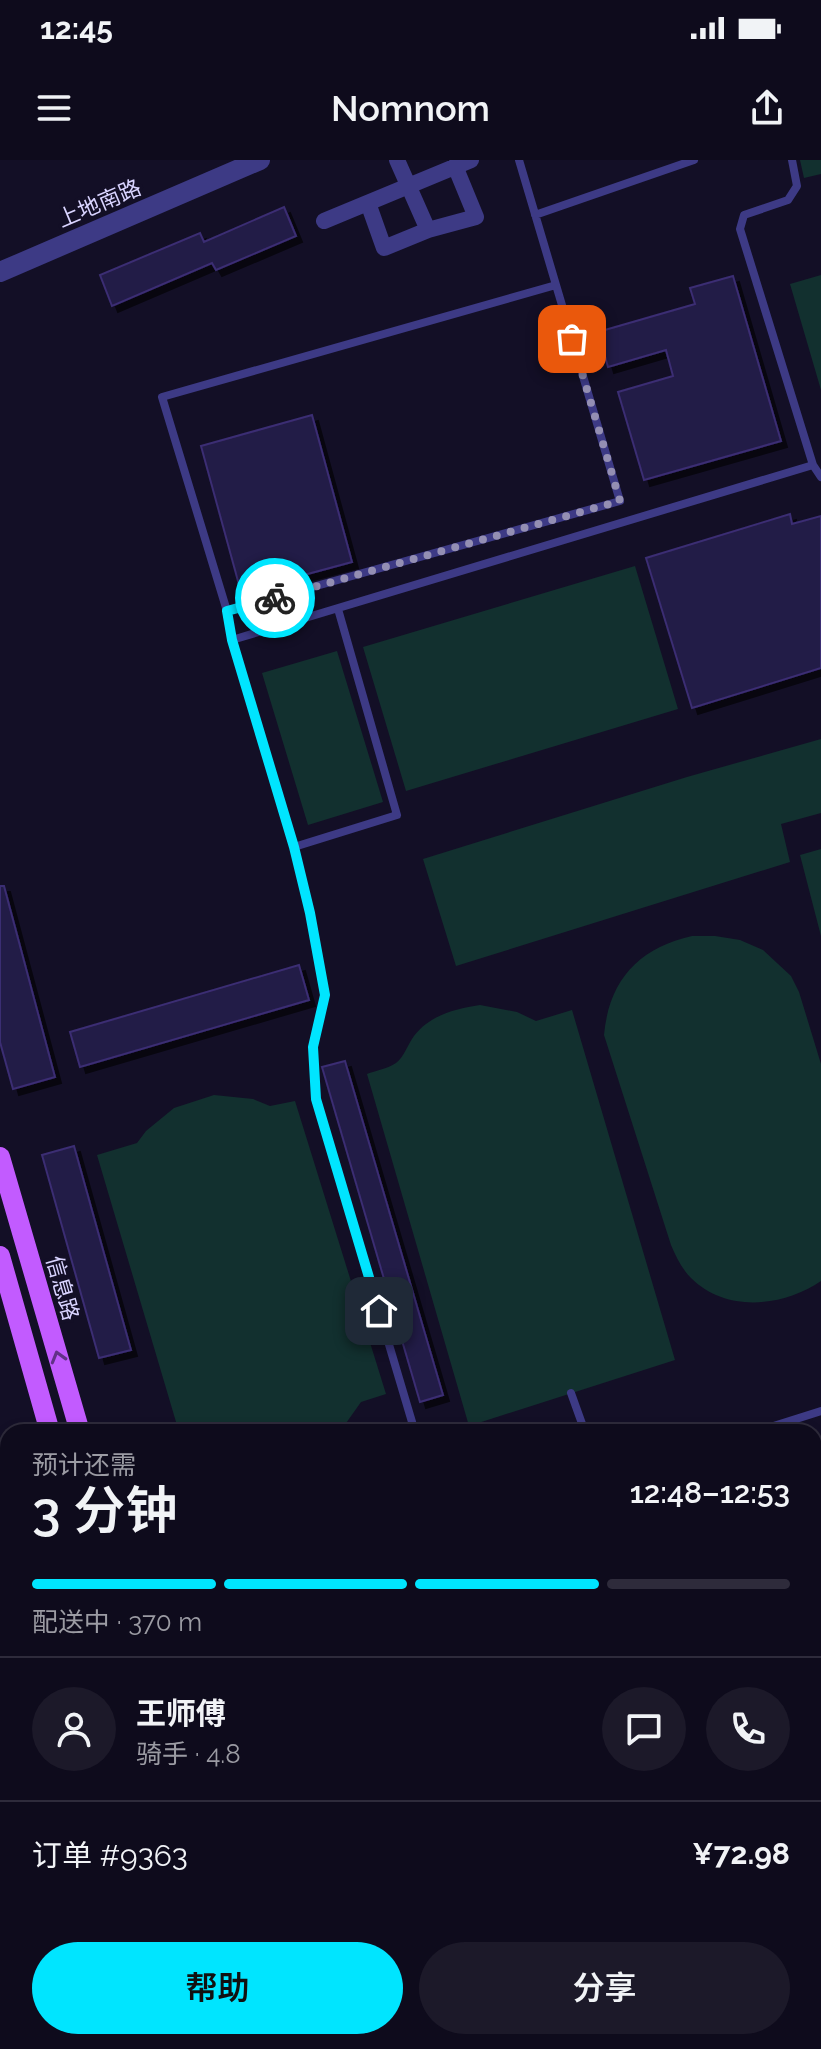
<!DOCTYPE html>
<html lang="zh">
<head>
<meta charset="utf-8">
<style>
	:root { --surface:#0e0b1c; --page:#1c1929; --text:#f1f3f6; --muted:#9b9ba3; --line:#2e2b3b; --accent:#00e5ff }
	body { margin:0; font-family:Raleway,"Noto Sans SC",sans-serif; background:var(--page); color:var(--text); height:100vh; display:flex; flex-direction:column; font-size:30px; white-space:nowrap }
	* { box-sizing:border-box; margin:0 }
	p { font-size:26px; color:var(--muted) }
	.icon { flex:none; width:44px; height:44px; fill:none; stroke:currentColor; stroke-width:2; stroke-linecap:round; stroke-linejoin:round }
	.map { position:relative; flex:1; overflow:hidden }
	.sheet { position:absolute; left:0px; top:1264px; width:822px; height:626px; display:flex; flex-direction:column; background:var(--surface); border-radius:24px 24px 0 0; box-shadow:0 4px 12px #0003,0 0 0 2px var(--line) }
	.sheet>* { flex:none }
	.pin { position:absolute; display:grid; place-items:center; width:68px; height:68px; color:#fff; margin:-34px; border-radius:16px; box-shadow:0 4px 12px #0006 }
	.courier { position:absolute; display:grid; place-items:center; width:80px; height:80px; margin:-40px; border:6px solid #00e5ff; border-radius:50%; background:#fff; color:#222; box-shadow:0 2px 10px #0007 }
	.summary em { font-style:normal; font-weight:600 }
	.summary div { display:flex; flex-direction:column-reverse }
	.summary { display:flex; align-items:center; justify-content:space-between; height:136px; padding:0 32px }
	h1 { font-size:52px; font-weight:600; line-height:60px }
	.bar { display:grid; grid-template-columns:repeat(4,1fr); gap:12px 8px; align-content:center; height:96px; padding:0 32px }
	.bar i { height:10px; border-radius:6px; background:var(--line) }
	.bar .selected { background:var(--accent) }
	.bar p { grid-column:span 4 }
	.line { display:flex; align-items:center; gap:20px; padding:0 32px; border-top:2px solid var(--line) }
	.line div { flex:1 }
	.round { display:grid; place-items:center; flex:none; width:84px; height:84px; border-radius:42px; background:var(--page) }
	.button { display:flex; gap:16px; margin-top:auto; padding:16px 32px }
	.button a { flex:1; height:92px; border-radius:48px; background:var(--accent); color:#111; font-size:32px; font-weight:600; line-height:92px; text-align:center }
	.button a+a { background:var(--page); color:var(--text) }
	.status { display:flex; justify-content:space-between; align-items:center; height:56px; padding:0 40px; background:var(--surface); direction:ltr }
	.status svg { height:22px; fill:currentColor }
	header { display:flex; justify-content:space-between; align-items:center; height:104px; padding:0 32px; background:var(--surface); font-size:36px; font-weight:600 }
	.map>svg:first-child { display:block }
	.green { fill:#12302f }
	.water { fill:#0c2248 }
	.building { fill:#241b47; stroke:#3b2d73; stroke-width:2; filter:url(#shadow) }
	.lines { fill:none; stroke-linecap:round; stroke-linejoin:round }
	.path { stroke:#2fb8b0; stroke-width:3; stroke-dasharray:4 6; stroke-linecap:butt }
	.service { stroke:#3d3a85; stroke-width:8 }
	.minor { stroke:#3d3a85; stroke-width:16 }
	.tertiary { stroke:#3d3a85; stroke-width:20 }
	.primary { stroke:#c25bff; stroke-width:20 }
	.oneway { stroke:#623188 }
	.done { stroke:#948fb3; stroke-width:8; stroke-dasharray:0 14.4 }
	.route { stroke:#00e5ff; stroke-width:10 }
	.labels { text-anchor:middle; dominant-baseline:central; stroke-width:7; stroke-linejoin:round; paint-order:stroke }
	.street-label { font-size:22px; fill:#d9d4ff; stroke:#130f26 }
</style>
</head>
<body>
<div class="status"><b>12:45</b><svg viewBox="0 0 49 12"><path d="M0 12V9h3v3zM5 12V6h3v6zM10 12V3h3v9zM15 12V0h3v12zM26 1h20v11H26zM47 4h2v5h-2z"/></svg></div>
<header><svg class="icon" aria-label="menu" viewBox="0 0 24 24"><path d="M4 6h16M4 12h16M4 18h16"/></svg>Nomnom<svg class="icon" aria-label="share" viewBox="0 0 24 24"><path d="M12 15V3M7 8l5-5 5 5M5 13v7h14v-7"/></svg></header>
<div class="map">
<svg width="821" height="1889" viewBox="0 0 821 1889">
	<defs>
		<filter id="shadow"><feDropShadow dx="6" dy="6" stdDeviation="0" flood-color="#0009"/></filter>
	</defs>
	<rect width="100%" height="100%" fill="#130f26"/>
	<path class="green" d="M 800,0 L 821,0 L 821,14 L 804,18 Z
		M 821,115 L 821,230 L 790,124 Z
		M 635,406 L 678,549 L 406,631 L 363,487 Z
		M 337,491 L 383,642 L 308,665 L 262,513 Z
		M 821,579 L 821,653 L 781,664 L 790,702 L 456,806 L 423,699 L 687,617 Z
		M 821,689 L 821,776 L 800,695 Z
		M 692,776 L 715,776 L 740,780 L 763,790 L 791,816 L 799,832 L 821,904 L 821,1121 C 783,1147 726,1153 691,1118 C 682,1109 676,1097 671,1085 L 604,875 C 609,820 639,788 692,776 Z
		M 480,845 L 517,852 L 536,861 L 572,850 L 675,1200 L 469,1266 L 367,914 C 375,911 389,908 396,903 C 404,897 408,884 414,876 C 430,855 455,849 480,845 Z
		M 214,935 L 253,939 L 270,946 L 295,941 L 386,1234 L 361,1242 L 344,1266 L 335,1272 L 179,1272 L 97,995 L 137,983 L 146,971 L 174,948 Z
		M 0,1311 L 8,1336 L 8,1425 L 0,1427 Z
		M 814,1340 L 821,1364 L 821,1447 L 814,1449 Z
		M 494,1882 L 680,1882 L 682,1889 L 496,1889 Z"/>
	<path class="water" d="M 821,1862 L 821,1889 L 804,1889 L 796,1883 L 814,1882 L 814,1869 L 816,1869 Z"/>
	<path class="building" d="M 284,47 L 296,76 L 216,110 L 212,103 L 112,146 L 100,115 L 200,73 L 204,82 Z
		M 733,116 L 781,281 L 644,320 L 618,232 L 673,216 L 666,190 L 608,207 L 598,172 L 695,144 L 690,128 Z
		M 312,255 L 352,402 L 241,432 L 201,286 Z
		M 790,354 L 792,364 L 821,356 L 821,508 L 692,548 L 646,398 Z
		M 0,726 L 4,726 L 55,917 L 13,929 L 0,882 Z
		M 299,805 L 309,840 L 80,907 L 70,872 Z
		M 345,901 L 443,1235 L 420,1242 L 322,907 Z
		M 74,986 L 131,1190 L 99,1198 L 42,995 Z"/>
	<g class="lines">
		<path class="path" d="M 821,1707 L 819,1715 L 821,1720
			M 814,1758 L 821,1760
			M 821,1771 L 821,1775
			M 814,1813 L 821,1811
			M 814,1866 L 821,1857
			M 794,1882 L 802,1889"/>
		<path class="service" d="M 519,0 L 620,341 L 227,451 L 162,237 L 556,125
			M 535,55 L 694,0
			M 813,305 L 821,317
			M 227,451 L 232,480 L 294,687 L 397,655 L 338,449
			M 232,480 L 813,305 L 740,69 L 744,55 L 788,40 L 797,26 L 792,0
			M 294,687 L 310,753 L 325,835 L 313,887 L 316,939 L 415,1272
			M 571,1233 L 585,1272
			M 755,1272 L 821,1251
			M 814,1484 L 821,1482
			M 814,1678 L 821,1676
			M 413,1882 L 415,1889
			M 770,1882 L 773,1889"/>
		<path class="minor" d="M 368,43 L 384,88 L 428,70 L 397,0
			M 324,61 L 471,0
			M 428,70 L 476,57 L 455,6"/>
		<path class="tertiary" d="M 0,112 L 260,0"/>
		<path class="primary" d="M 0,997 L 80,1272
			M 0,1096 L 50,1272
			M 224,1882 L 226,1889
			M 261,1882 L 263,1889"/>
	</g>
	<defs><path id="oneway-chevron" d="M-2-3.5L2.5 0L-2 3.5" fill="none" stroke-width="1.6" stroke-linecap="round" stroke-linejoin="round" transform="scale(2)"/></defs>
	<use class="oneway" href="#oneway-chevron" transform="translate(58 1197) rotate(-106)"/>
	<g class="lines">
		<path class="done" d="M 275,438 L 620,341 L 572,179"/>
		<path class="route" d="M 275,438 L 227,451 L 232,480 L 294,687 L 310,753 L 325,835 L 313,887 L 316,939 L 379,1151"/>
	</g>
	<g class="labels">
		<g class="street-label">
			<text transform="translate(99 43) rotate(-23)">上地南路</text>
			<text transform="translate(63 1128) rotate(74)">信息路</text>
		</g>
	</g>
</svg>
<div class="pin" style="left:572px;top:179px;background:#ea580c"><svg class="icon" aria-label="bag" viewBox="0 0 24 24"><path d="M5 8h14l-1 12H6zM9 8a3 3 0 0 1 6 0"/></svg></div>
<div class="pin" style="left:379px;top:1151px;background:#1f2937"><svg class="icon" aria-label="home" viewBox="0 0 24 24"><path d="M3 11l9-7 9 7M6 9v11h12V9"/></svg></div>
<div class="courier" style="left:275px;top:438px"><svg class="icon" aria-label="bike" viewBox="0 0 24 24"><circle cx="6" cy="16" r="4"/><circle cx="18" cy="16" r="4"/><path d="M6 16l4-8h5l3 8M10 8l3 8H6M13 5h3"/></svg></div>
<section class="sheet">
<div class="summary"><div><h1>3 分钟</h1><p>预计还需</p></div><em>12:48–12:53</em></div>
<div class="bar"><i class="selected"></i><i class="selected"></i><i class="selected"></i><i></i><p>配送中 · 370 m</p></div>
<div class="line" style="height:144px"><a class="round"><svg class="icon" aria-label="person" viewBox="0 0 24 24"><circle cx="12" cy="8" r="4"/><path d="M4 21q1-7 8-7t8 7"/></svg></a><div><b>王师傅</b><p>骑手 · 4.8</p></div><a class="round"><svg class="icon" aria-label="chat" viewBox="0 0 24 24"><path d="M4 5h16v11H9l-5 4z"/></svg></a><a class="round"><svg class="icon" aria-label="phone" viewBox="0 0 24 24"><path d="M5 4h4l2 5-3 2q2 4 5 5l2-3 5 2v4C11 20 4 13 5 4z"/></svg></a></div>
<div class="line" style="height:104px"><div>订单 #9363</div><b>¥72.98</b></div>
<div class="button"><a>帮助</a><a>分享</a></div>
</section>
</div>
</body>
</html>
